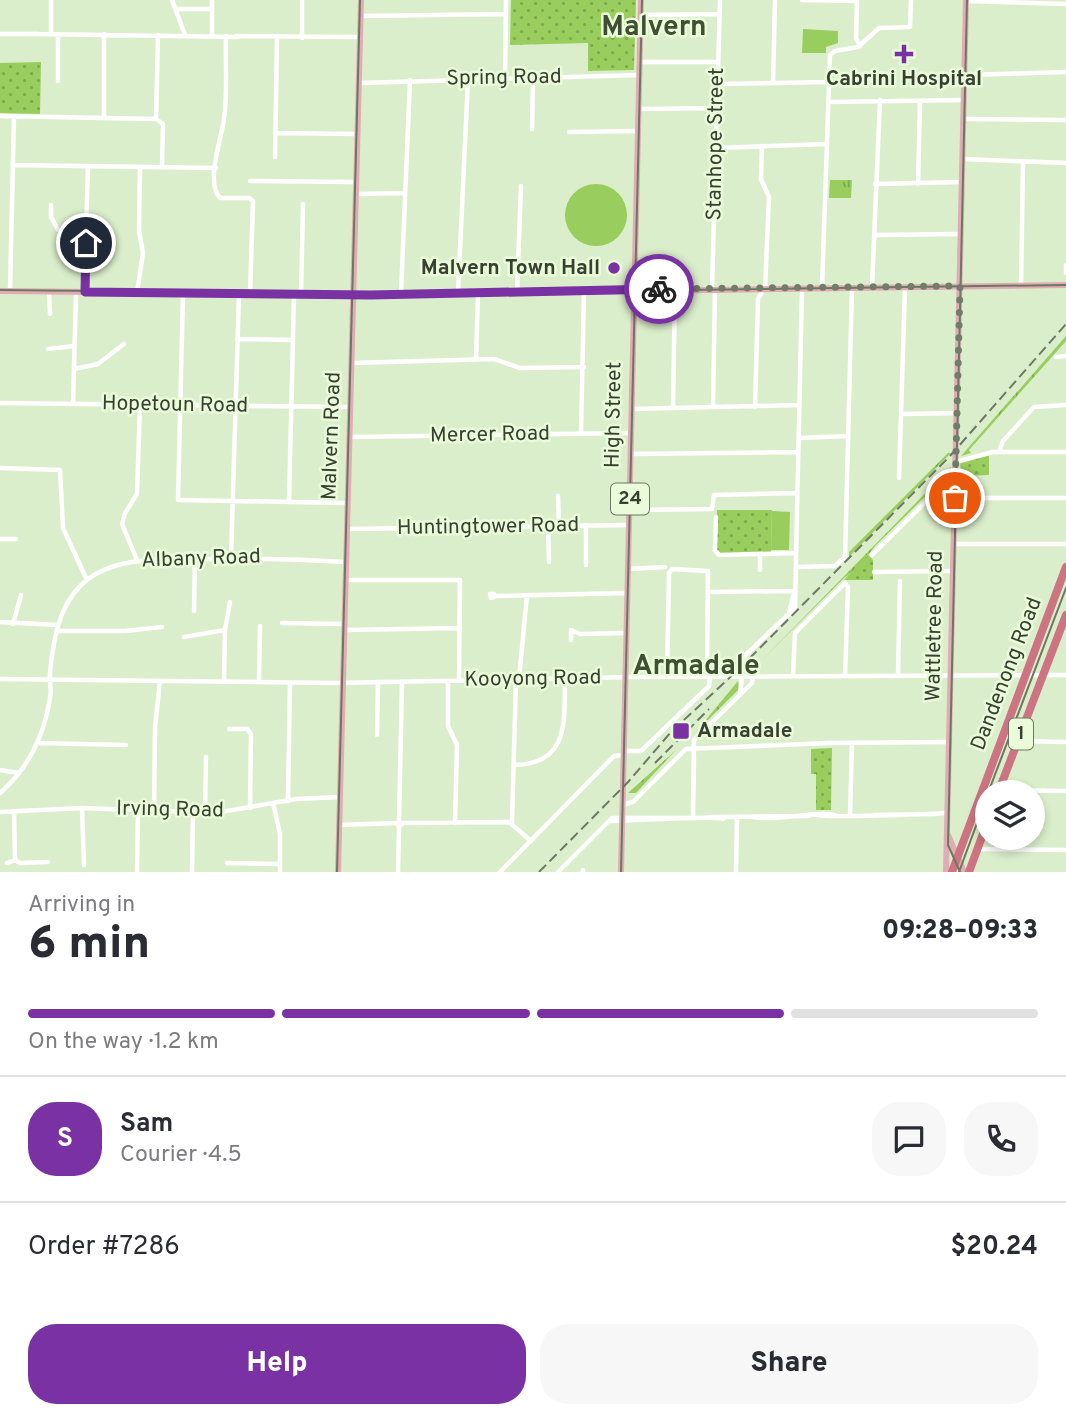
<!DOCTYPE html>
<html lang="en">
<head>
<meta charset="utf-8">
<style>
	:root { --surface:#fff; --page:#f7f7f7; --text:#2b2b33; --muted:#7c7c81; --line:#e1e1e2; --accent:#7931a4 }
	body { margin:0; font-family:Overpass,sans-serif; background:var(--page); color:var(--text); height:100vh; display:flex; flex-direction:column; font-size:26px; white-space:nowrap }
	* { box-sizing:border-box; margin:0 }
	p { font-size:23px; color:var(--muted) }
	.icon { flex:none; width:38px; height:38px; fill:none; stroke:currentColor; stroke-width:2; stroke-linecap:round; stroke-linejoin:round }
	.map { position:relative; height:872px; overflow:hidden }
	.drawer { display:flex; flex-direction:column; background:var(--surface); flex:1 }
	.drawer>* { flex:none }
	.tools { position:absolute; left:975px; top:780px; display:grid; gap:14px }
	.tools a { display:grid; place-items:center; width:70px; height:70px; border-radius:50%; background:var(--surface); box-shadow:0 4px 10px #0003; font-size:35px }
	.pin { position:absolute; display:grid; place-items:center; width:60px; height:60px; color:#fff; margin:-30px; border:4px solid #fff; border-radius:50%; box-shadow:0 2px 7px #0007 }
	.courier { position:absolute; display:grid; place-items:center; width:70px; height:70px; margin:-35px; border:5px solid #7931a4; border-radius:50%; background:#fff; color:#222; box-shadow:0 2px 9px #0007 }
	.overview em { font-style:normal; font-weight:800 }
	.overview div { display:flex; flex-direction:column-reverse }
	.overview { display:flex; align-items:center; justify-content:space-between; height:119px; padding:0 28px }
	h1 { font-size:46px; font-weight:800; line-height:52px }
	.bar { display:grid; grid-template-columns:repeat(4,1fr); gap:10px 7px; align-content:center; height:84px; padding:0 28px }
	.bar i { height:9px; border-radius:5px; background:var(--line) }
	.bar .current { background:var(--accent) }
	.bar p { grid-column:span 4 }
	.line { display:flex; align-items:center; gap:18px; padding:0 28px; border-top:2px solid var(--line) }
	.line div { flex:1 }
	.round { display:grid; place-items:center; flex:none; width:74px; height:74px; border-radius:28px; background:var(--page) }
	.primary-button { display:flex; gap:14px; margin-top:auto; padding:14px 28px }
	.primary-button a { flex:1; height:80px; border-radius:28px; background:var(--accent); color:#fff; font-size:28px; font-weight:800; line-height:80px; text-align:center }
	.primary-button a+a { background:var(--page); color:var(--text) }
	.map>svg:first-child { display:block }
	.grass { fill:url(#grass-tufts) }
	.park { fill:url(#park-dots) }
	.garden { fill:#99cd5e }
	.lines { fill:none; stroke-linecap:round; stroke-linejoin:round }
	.minor { stroke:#fff; stroke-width:4.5 }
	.major { stroke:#e1acb4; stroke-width:6 }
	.highway { stroke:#cd7482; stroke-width:8 }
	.tram { stroke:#6c7863; stroke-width:2 }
	.rail { stroke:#6c7863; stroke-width:2; stroke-dasharray:10 5; stroke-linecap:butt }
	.done { stroke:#717d68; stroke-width:7; stroke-dasharray:0 12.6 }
	.route { stroke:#7931a4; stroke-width:9 }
	.poi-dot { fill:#7931a4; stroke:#e9fbd8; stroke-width:2.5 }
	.labels { text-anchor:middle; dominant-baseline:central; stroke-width:5; stroke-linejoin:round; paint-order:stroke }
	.shield { fill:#e9fbd8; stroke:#6d7864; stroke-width:2 }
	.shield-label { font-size:19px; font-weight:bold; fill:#384032 }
	.street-label { font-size:21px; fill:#384032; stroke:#e9fbd8 }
	.poi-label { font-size:21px; font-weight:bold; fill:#384032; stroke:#e9fbd8 }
	.district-label { font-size:28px; font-weight:bold; fill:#404f32; stroke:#e9fbd8 }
</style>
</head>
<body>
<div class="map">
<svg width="1066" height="872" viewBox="0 0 1066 872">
	<defs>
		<pattern id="grass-tufts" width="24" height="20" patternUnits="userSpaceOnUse" patternTransform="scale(1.75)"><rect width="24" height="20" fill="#99cd5e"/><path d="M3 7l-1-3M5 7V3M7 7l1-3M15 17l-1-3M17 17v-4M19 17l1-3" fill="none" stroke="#7ea84e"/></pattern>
		<pattern id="park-dots" width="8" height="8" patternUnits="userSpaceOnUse" patternTransform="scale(1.75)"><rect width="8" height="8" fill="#99cd5e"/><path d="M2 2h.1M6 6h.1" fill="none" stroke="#7ea84e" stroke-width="1.8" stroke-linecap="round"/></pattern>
	</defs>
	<rect width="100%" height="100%" fill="#dbeecb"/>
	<path class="grass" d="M 830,180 L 852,180 L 851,198 L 829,198 Z
		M 1066,336 L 1066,341 L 969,450 L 971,453 L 961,456 Z
		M 948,453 L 951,453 L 849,557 L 849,552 Z
		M 951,467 L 951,471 L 876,545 L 868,555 L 872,559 L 844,578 L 761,661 Z
		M 738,681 L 739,689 L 695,733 Z
		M 676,750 L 636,793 L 628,793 Z"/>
	<path class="park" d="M 511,0 L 636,0 L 634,70 L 588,71 L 588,43 L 510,45 Z
		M 41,62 L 40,114 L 0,113 L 0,63 Z
		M 989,455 L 989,475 L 961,476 L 960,462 Z
		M 717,510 L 772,510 L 771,552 L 721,554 L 716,551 Z
		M 868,555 L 873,560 L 873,580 L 844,580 Z
		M 832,748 L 831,810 L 816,810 L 816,774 L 811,774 L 811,749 Z"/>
	<path class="garden" d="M 803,29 L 838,31 L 838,43 L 826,47 L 826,53 L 802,53 Z
		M565 215a31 31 0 1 1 62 0a31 31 0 1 1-62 0Z
		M 772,511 L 790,512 L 789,550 L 771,550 Z"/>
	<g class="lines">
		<path class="minor" d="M 172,0 L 185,35
			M 802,0 L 857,1
			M 857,0 L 856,38 L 860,46
			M 966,1 L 1066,4
			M 176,9 L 212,9
			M 641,15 L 719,14
			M 360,16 L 506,14
			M 0,34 L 38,34
			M 37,34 L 237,37
			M 51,34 L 51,0
			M 158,35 L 156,119 L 163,124 L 162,167
			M 226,36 C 225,63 228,92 224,119 C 222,137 205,183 220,198 L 249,198 L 253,201 L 250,294
			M 236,36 L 360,37
			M 212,37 L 212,0
			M 302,38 L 302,0
			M 640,62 L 718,62
			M 965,75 L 1066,72
			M 505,78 L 506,0
			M 58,81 L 58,34
			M 359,83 L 640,75
			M 773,83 L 775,0
			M 718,84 L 829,82
			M 829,102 L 964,100
			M 639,109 L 717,108
			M 0,116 L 156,119
			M 104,118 L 104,34
			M 964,119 L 1066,120
			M 532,129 L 533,78
			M 569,132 L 638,131
			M 276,133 L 357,134
			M 762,146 L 761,179 L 769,197 L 765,288
			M 716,148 L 827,144
			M 275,157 L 277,37
			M 963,159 L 1066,163
			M 13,165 L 216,168
			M 250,181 L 356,182
			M 875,184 L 962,182
			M 918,184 L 920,103
			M 356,194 L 405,193
			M 51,205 L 51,217 L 58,230 L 86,243
			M 874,235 L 961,234
			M 60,251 L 64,234
			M 1066,273 L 1066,265
			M 1021,286 L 1023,162
			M 872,287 L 880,100
			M 822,288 L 830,55 L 835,51 L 858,47 L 879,28 L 910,27 L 911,0
			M 712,289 L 720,0
			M 10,291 L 14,116
			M 84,291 L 88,167
			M 49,292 L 50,314
			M 517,292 L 521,186
			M 137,293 L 143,253 L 139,231 L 140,167
			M 183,293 L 178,500 L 347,503
			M 458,293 L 468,79
			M 301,294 L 303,204
			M 401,294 L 410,80
			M 237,339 L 293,340
			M 48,349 L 74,346
			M 1056,357 L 1066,356
			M 476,359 L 478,293
			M 351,363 L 494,359 L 520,368 L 584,367
			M 74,369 L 98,364 L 124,344
			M 0,403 L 350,407
			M 73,404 L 76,292
			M 713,407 L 715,289
			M 755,407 L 758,299 L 763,290
			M 673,408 L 675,290
			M 632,409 L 799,405
			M 902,414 L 957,413
			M 581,433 L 584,291
			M 350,437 L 631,433
			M 799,438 L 848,436
			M 999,452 L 1003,441 L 1034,407 L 1066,405
			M 631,454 L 798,452
			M 956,462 L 993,452 L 1066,452
			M 0,468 L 60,470 L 63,528 L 87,580
			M 899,478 L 905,287
			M 558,496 L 559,526
			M 955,498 L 1066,498
			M 289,502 L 294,295
			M 629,510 L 712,509 L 714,495 L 797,493
			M 797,511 L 802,289
			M 716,517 L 715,550 L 719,555 L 796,553
			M 586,525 L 586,565
			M 548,526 L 549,562
			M 347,529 L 629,525
			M 0,539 L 16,539
			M 954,544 L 1066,544
			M 760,554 L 760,570
			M 872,555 L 956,472
			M 231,558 L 239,294
			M 137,560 L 122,524 L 125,513 L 137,494 L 140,405
			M 796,567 L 835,566 L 845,557 L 852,288
			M 628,569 L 665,567
			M 874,572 L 953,571
			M 346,580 L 460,580 L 459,681
			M 708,592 L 795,591
			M 490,594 L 494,594 L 494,597 L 491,598 Z
			M 495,596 L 628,593
			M 194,611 L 195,559
			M 789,613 L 793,596
			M 0,622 L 58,625
			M 282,623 L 344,624
			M 13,624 L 21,595
			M 345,630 L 460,628
			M 57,631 L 125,631 L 162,627
			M 184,637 L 225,630
			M 571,640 L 571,630 L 580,634 L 627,633
			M 898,675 L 900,581
			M 729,676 L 731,669 L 795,608 L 797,510
			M 793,676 L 795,633 L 845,583 L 848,587 L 845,675
			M 667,677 L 669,573 L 672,569 L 708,571 L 707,676
			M 0,679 L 336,683 L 632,677 L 1066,675
			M 519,679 L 527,595
			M 448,681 L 448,726 L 457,745 L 455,823
			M 224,682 L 225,630 L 230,602
			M 259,682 L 260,626
			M 51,691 C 48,674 52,655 55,638 C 72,553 138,560 207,559 C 254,558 299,559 346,562
			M 740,694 L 742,676
			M 229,729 L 247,729 L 251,734 L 250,808
			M 377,735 L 378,682
			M 1018,741 L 1066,742
			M 38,743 L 126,745
			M 624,751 L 641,751 L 709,686 L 710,677
			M 514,765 C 570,764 564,721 565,679
			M 0,770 L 19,773
			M 1001,790 L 1066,791
			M 0,793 C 31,766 46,731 51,691
			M 288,801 L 290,683
			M 273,803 L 280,834 L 280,872
			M 622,805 L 633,802 L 686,749 L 829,743 L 949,742
			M 82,808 L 84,865
			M 693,811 L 694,740 L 752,683 L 753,676
			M 0,812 L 82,808 L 215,813 L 296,799 L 340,797
			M 154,812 L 155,727 L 160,681
			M 205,814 L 206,757
			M 817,815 C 824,818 930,814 948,813
			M 850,815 L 852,744
			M 874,815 L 935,814
			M 709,817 L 809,816
			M 753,817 C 775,822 823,809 837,816
			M 693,818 L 694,757
			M 399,821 L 402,682
			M 610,821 C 628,821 716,815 723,819
			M 512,823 L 516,679
			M 402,824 L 399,827 L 397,823 L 509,822 L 531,841
			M 339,825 L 397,823
			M 977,849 L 1066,850
			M 15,860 L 20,863 L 48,862
			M 7,863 L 15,860 L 14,811
			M 227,863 L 280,864
			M 137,872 L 138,811
			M 192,872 L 193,814
			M 398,872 L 399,827
			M 500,872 L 614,756 L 624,755
			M 558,872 L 612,818 L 686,818
			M 583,872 L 583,870
			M 736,872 L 737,817"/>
		<path class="major" d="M 0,291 L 371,295 L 1066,285
			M 948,835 L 964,872
			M 338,872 L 361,0
			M 621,872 L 641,0
			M 946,872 L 966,0"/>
		<path class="highway" d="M 998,793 L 1066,615
			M 952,872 L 1066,567
			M 969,872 L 987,823"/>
		<path class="tram" d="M 0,290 L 371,294 L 1066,285
			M 988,793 L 1066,588
			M 337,872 L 360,0
			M 621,872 L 642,0
			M 959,872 L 987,796
			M 960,872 L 948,845 L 967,0"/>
		<path class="rail" d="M 655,763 L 709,709
			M 539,872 L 629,781 L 671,732 L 738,670 L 950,456 L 1066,324"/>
	</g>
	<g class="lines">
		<path class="done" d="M 659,289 L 960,286 L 955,498"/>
		<path class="route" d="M 86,243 L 85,292 L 371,295 L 659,289"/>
	</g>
	<g class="poi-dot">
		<path d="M900.5 43.5h7v7h7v7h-7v7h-7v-7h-7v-7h7z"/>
		<circle cx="614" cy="268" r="7"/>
		<rect x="672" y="722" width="18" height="18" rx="3.5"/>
	</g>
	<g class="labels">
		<g class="shield">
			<rect x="611" y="483.5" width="38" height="31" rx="5"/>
			<rect x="1009" y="718.5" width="24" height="31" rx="5"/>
		</g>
		<g class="shield-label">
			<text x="630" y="499">24</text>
			<text x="1021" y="734">1</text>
		</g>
		<g class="street-label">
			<text transform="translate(504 78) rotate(-1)">Spring Road</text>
			<text transform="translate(716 144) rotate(-89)">Stanhope Street</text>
			<text transform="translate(175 405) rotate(1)">Hopetoun Road</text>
			<text transform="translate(614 415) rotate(-89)">High Street</text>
			<text transform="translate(490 435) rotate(-1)">Mercer Road</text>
			<text transform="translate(332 436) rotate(-88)">Malvern Road</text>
			<text transform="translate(488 527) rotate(-1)">Huntingtower Road</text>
			<text transform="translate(201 559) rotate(-2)">Albany Road</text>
			<text transform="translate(935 626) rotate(-89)">Wattletree Road</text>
			<text transform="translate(1007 674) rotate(-69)">Dandenong Road</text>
			<text transform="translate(533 679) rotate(-1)">Kooyong Road</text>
			<text transform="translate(170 810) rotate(1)">Irving Road</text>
		</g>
		<g class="poi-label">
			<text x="904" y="79">Cabrini Hospital</text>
			<text x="600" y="268" text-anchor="end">Malvern Town Hall</text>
			<text x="697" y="731" text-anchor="start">Armadale</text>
		</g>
		<g class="district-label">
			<text x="654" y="28">Malvern</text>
			<text x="696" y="667">Armadale</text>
		</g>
	</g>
</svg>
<div class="tools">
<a><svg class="icon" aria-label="layers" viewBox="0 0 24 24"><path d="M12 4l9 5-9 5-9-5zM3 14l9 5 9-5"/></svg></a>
</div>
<div class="pin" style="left:955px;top:498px;background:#ea580c"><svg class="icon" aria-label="bag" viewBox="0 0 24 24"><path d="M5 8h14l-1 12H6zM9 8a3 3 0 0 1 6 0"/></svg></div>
<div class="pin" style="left:86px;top:243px;background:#1f2937"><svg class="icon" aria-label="home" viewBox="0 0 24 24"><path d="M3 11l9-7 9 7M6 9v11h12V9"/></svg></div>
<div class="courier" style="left:659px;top:289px"><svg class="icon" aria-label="bike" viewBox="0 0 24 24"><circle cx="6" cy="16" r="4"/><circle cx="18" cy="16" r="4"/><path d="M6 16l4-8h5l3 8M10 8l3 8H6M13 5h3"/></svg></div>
</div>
<section class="drawer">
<div class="overview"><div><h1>6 min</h1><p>Arriving in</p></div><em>09:28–09:33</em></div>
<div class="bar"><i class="current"></i><i class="current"></i><i class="current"></i><i></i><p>On the way · 1.2 km</p></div>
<div class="line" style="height:126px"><b class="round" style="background:var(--accent);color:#fff">S</b><div><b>Sam</b><p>Courier · 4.5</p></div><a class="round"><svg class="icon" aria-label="chat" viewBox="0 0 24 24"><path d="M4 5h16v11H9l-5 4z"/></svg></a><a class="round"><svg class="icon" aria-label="phone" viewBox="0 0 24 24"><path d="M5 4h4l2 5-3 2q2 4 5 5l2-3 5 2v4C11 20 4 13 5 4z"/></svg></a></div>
<div class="line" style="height:91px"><div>Order #7286</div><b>$20.24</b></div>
<div class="primary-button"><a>Help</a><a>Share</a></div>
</section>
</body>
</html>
